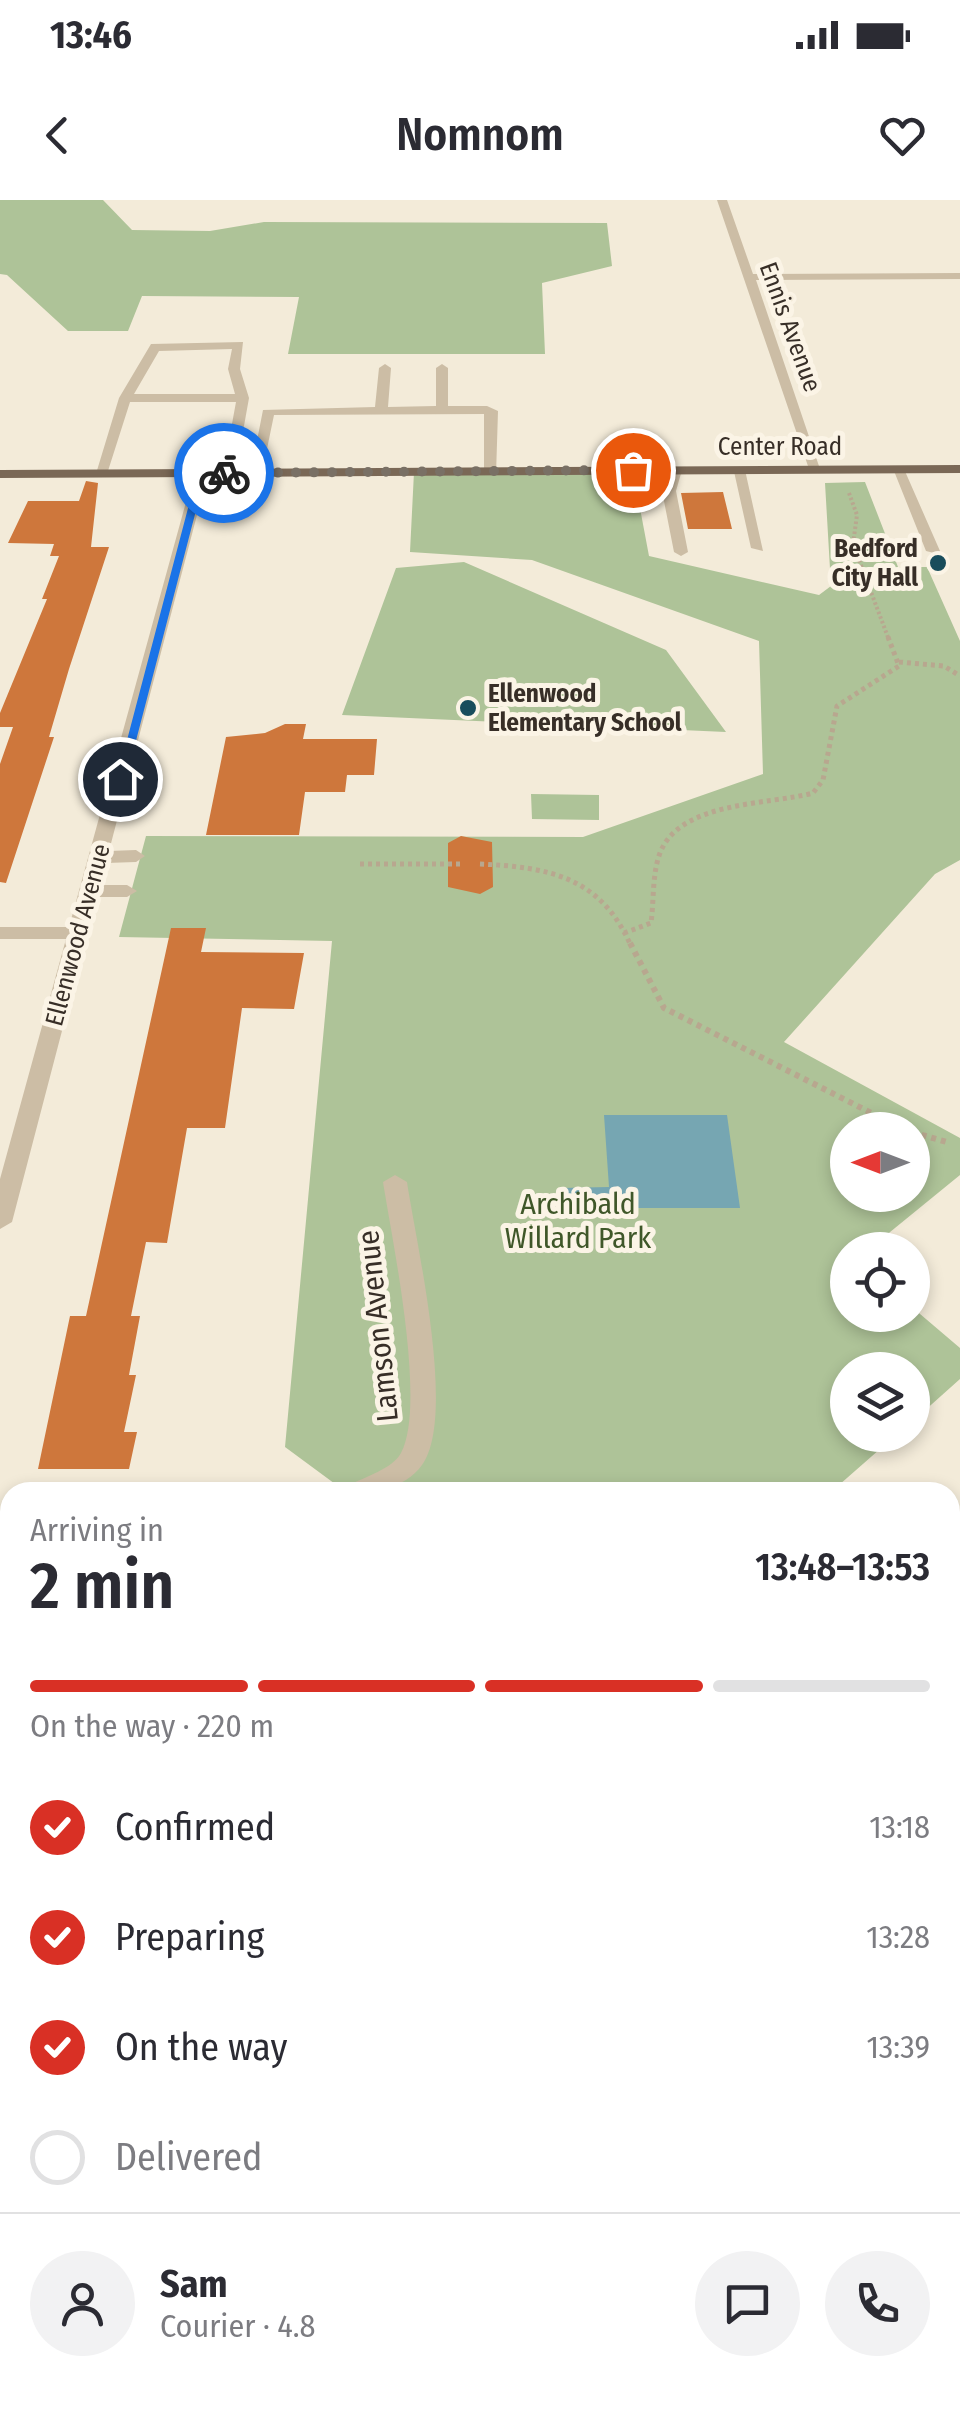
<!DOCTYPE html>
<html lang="en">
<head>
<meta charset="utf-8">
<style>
	:root { --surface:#fff; --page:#f2f2f3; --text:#2b2b33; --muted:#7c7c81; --line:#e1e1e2; --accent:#d93025 }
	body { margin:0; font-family:"Fira Sans Condensed",sans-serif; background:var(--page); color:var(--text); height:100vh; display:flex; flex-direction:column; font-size:38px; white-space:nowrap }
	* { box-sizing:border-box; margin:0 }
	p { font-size:32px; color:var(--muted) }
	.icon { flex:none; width:55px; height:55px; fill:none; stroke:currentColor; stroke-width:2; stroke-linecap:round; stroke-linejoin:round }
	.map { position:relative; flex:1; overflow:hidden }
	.sheet { position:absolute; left:0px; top:1282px; width:960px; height:932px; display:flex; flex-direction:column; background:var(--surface); border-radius:30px 30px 0 0; box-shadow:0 5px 15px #0003 }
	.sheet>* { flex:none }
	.needle { width:65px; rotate:270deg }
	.buttons { position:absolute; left:830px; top:912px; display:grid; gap:20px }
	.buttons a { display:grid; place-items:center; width:100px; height:100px; border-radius:50%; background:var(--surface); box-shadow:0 5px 15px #0003; font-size:50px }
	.pin { position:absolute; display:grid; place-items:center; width:85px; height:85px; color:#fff; margin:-42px; border:5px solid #fff; border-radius:50%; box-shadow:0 2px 10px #0007 }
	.courier { position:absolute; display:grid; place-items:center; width:100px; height:100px; margin:-50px; border:8px solid #1a73e8; border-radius:50%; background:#fff; color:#222; box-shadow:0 2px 12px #0007 }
	.summary em { font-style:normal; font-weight:600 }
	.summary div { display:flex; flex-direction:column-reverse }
	.summary { display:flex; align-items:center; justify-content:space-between; height:170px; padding:0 30px }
	h1 { font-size:65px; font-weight:600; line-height:75px }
	.bar { display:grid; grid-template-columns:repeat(4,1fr); gap:15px 10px; align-content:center; height:120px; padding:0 30px }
	.bar i { height:12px; border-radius:8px; background:var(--line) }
	.bar .active { background:var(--accent) }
	.bar p { grid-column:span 4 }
	.line { display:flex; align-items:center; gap:25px; padding:0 30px; border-top:2px solid var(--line) }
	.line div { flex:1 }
	.round { display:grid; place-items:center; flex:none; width:105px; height:105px; border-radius:52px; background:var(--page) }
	ol { padding:0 30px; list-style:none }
	li { display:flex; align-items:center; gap:30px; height:110px }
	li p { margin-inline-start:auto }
	li .icon { padding:10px; border-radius:50%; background:var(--accent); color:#fff; stroke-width:4 }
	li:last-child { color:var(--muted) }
	li i { width:55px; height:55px; border:5px solid var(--line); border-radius:50% }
	.status { display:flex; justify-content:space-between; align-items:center; height:70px; padding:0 50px; background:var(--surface); direction:ltr }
	.status svg { height:28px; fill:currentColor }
	header { display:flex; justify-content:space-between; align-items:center; height:130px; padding:0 30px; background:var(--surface); font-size:45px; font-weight:600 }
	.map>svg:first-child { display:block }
	.green { fill:#aec398; fill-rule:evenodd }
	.water { fill:#76a6b2 }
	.building { fill:#ce773c }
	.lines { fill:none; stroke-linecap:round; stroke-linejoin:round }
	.path-far2 { stroke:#b8a78f; stroke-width:4; stroke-dasharray:2.5 2.5; stroke-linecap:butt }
	.path-far1 { stroke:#b8a78f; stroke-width:5; stroke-dasharray:4 4; stroke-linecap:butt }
	.path { stroke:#b8a78f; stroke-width:6; stroke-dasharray:5 5; stroke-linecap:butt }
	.minor { fill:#ccbda5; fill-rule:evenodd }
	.major { fill:#7a6856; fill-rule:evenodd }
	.route { fill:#1a73e8 }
	.done { stroke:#797065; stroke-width:10; stroke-dasharray:0 18 }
	.poi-dot { fill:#194d5c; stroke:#fbf4e6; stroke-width:4 }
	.labels { text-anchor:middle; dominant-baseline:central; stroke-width:10; stroke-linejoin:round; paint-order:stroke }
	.far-street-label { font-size:25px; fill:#372e27; stroke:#fbf4e6 }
	.far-poi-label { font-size:25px; font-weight:bold; fill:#372e27; stroke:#fbf4e6; text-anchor:end }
	.park-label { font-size:30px; fill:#3f5729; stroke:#fbf4e6 }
	.street-label { font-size:30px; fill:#372e27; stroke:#fbf4e6 }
</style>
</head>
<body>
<div class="status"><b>13:46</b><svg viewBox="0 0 49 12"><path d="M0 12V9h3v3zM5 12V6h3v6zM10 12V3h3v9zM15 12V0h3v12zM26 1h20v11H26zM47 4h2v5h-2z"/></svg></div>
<header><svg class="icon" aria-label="back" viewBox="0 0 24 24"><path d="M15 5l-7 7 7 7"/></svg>Nomnom<svg class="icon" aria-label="heart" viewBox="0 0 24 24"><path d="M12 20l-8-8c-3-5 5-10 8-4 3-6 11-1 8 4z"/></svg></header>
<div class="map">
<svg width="960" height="2214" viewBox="0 0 960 2214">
	<rect width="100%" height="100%" fill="#f3ebd9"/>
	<path class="green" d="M 0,0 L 103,0 L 132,30 L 210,31 L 264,22 L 607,23 L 612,66 L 542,83 L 545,154 L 288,154 L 299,97 L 142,96 L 128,131 L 68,131 L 7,75 L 0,74 Z
		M 633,271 L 649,356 L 819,395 L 831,386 L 825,283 L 865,282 L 898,367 L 927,367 L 960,441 L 960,660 L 935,674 L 784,842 L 960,938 L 960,975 L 868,1050 L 848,1050 L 848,1115 L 912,1115 L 913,1108 L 960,1148 L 960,1179 L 913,1221 L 912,1170 L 848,1170 L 848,1235 L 896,1235 L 831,1292 L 346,1292 L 285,1247 L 332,741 L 119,737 L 146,636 L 583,637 L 763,574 L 759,441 L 532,360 L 410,352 L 414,272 ZM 848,930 L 912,930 L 912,995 L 848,995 Z
		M 464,362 L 666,450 L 726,532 L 342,515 L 396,368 Z
		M 531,594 L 599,595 L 599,620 L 532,619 Z
		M 960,2086 L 960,2214 L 831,2214 L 840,2205 L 950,2205 L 950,2096 Z"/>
	<path class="water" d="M 604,915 L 727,915 L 740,1008 L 561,1008 L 561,988 L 609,987 Z"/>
	<path class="building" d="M 86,281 L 98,283 L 91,347 L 109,347 L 69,469 L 49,537 L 54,537 L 6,683 L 0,682 L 0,564 L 13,527 L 0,527 L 0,513 L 47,399 L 42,399 L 59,356 L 50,356 L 54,344 L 8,343 L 28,301 L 79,301 Z
		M 723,292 L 732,329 L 688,329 L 681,293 Z
		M 285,524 L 306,524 L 303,539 L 377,539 L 374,575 L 347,575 L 345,592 L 305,592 L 299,635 L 206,635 L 226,537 L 265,533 Z
		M 461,636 L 492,642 L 493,687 L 480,694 L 448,687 L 448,643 Z
		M 171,728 L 206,728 L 201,752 L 304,753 L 294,809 L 242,808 L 225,928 L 187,928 L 167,1043 L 146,1042 L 131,1116 L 140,1116 L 129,1175 L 136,1175 L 124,1232 L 137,1232 L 129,1269 L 38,1269 L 70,1116 L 86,1116 Z"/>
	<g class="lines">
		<path class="path-far2" d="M 849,293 L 857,315 L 853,344 L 889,440"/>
		<path class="path-far1" d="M 899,462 L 944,466 L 960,476
			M 360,664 L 461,664
			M 480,664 C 549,667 601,677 631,746
			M 624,733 L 651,723 C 654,701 652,674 660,653 C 680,601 768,605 813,593 L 823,580 L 837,506 L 899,466 L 888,437"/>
		<path class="path" d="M 630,743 L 664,808 L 905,930
			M 912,932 L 950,943"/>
		<path class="minor" d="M 717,0 L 727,0 L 753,74 L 960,73 L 960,79 L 756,80 L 821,272 L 809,269 Z
			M 243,142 L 240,169 L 249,198 L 235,276 L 223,273 L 236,202 L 130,202 L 107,274 L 95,277 L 119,198 L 151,144 ZM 232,149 L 228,169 L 235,194 L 134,194 L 159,151 Z
			M 385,164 L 391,168 L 388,207 L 436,206 L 436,168 L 442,164 L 448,168 L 448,206 L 487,206 L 498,211 L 496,275 L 484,272 L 484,214 L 274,215 L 262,273 L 250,276 L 263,210 L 375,207 L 379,168 Z
			M 675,266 L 682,270 L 676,291 L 688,352 L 681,356 L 674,352 L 662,291 L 668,270 Z
			M 892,266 L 904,269 L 940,351 L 938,354 L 926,351 Z
			M 733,267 L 745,270 L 763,351 L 751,348 Z
			M 201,269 L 208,273 L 109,651 L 136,650 L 145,656 L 136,662 L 106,663 L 100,685 L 127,685 L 137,691 L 127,697 L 97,697 L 12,1022 L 0,1029 L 0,979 L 66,739 L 0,739 L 0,727 L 69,727 L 194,273 Z
			M 395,975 L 407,982 C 416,1042 457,1217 422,1265 C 404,1290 373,1292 346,1292 L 349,1285 C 365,1277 392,1269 401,1253 C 427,1205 392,1039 383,982 Z
			M 0,1453 L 10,1456 L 10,1485 L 0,1482 Z
			M 0,2171 L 10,2175 L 10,2205 L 29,2205 L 25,2214 L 0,2214 Z
			M 218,2205 L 261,2205 L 265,2214 L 222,2214 Z"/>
		<path class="major" d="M 960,265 L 960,273 L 0,278 L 0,270 Z
			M 960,1657 L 960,1689 L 950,1692 L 950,1660 Z
			M 300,2205 L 347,2205 L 343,2214 L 296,2214 Z"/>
	</g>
	<path class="route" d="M 201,271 L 228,273 L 205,276 L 126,579 L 116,582 L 197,274 Z"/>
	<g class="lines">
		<path class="done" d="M 224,273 L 633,270"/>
	</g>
	<g class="poi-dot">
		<circle cx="938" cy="363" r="10"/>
		<circle cx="468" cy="508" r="10"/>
	</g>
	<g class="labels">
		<g class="far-street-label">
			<text transform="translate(790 127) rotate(70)">Ennis Avenue</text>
			<text x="780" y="247">Center Road</text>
			<text transform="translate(78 735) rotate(-75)">Ellenwood Avenue</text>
		</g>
		<g class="far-poi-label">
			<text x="918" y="349">Bedford<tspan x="918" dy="29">City Hall</tspan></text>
			<text x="488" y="494" text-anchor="start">Ellenwood<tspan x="488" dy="29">Elementary School</tspan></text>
		</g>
		<g class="park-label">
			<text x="578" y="1004">Archibald<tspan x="578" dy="34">Willard Park</tspan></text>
		</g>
		<g class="street-label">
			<text transform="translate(378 1126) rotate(-96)">Lamson Avenue</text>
		</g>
	</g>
</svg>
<div class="buttons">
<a><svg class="needle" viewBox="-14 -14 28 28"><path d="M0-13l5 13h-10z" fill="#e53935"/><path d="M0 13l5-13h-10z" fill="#7c7c81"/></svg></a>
<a><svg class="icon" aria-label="locate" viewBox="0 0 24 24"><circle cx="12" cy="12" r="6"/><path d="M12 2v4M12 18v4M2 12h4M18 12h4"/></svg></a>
<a><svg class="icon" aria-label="layers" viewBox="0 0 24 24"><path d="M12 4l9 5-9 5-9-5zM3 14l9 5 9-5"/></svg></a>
</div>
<div class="pin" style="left:633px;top:270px;background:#ea580c"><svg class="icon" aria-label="bag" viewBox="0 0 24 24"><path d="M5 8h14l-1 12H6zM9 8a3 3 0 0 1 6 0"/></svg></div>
<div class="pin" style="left:120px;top:579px;background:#1f2937"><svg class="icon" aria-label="home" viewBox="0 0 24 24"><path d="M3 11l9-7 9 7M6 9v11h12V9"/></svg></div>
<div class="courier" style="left:224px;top:273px"><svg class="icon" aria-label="bike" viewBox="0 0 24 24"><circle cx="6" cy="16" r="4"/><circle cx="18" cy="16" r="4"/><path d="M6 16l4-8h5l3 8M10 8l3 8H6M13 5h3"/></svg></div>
<section class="sheet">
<div class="summary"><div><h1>2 min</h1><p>Arriving in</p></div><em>13:48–13:53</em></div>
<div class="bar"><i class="active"></i><i class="active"></i><i class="active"></i><i></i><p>On the way · 220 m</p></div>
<ol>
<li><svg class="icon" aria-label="check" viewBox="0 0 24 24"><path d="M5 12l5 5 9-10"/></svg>Confirmed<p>13:18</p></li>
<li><svg class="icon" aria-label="check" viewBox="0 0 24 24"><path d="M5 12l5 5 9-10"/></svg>Preparing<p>13:28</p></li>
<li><svg class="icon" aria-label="check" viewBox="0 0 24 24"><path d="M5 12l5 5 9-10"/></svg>On the way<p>13:39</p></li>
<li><i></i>Delivered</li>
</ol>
<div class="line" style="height:180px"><a class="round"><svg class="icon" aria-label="person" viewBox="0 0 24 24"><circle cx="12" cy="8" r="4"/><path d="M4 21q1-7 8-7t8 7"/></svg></a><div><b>Sam</b><p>Courier · 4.8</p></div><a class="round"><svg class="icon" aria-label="chat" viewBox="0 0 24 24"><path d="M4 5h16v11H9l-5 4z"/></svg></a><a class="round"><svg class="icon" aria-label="phone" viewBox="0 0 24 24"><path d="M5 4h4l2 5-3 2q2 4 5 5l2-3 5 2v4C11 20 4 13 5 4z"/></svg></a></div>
</section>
</div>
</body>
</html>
